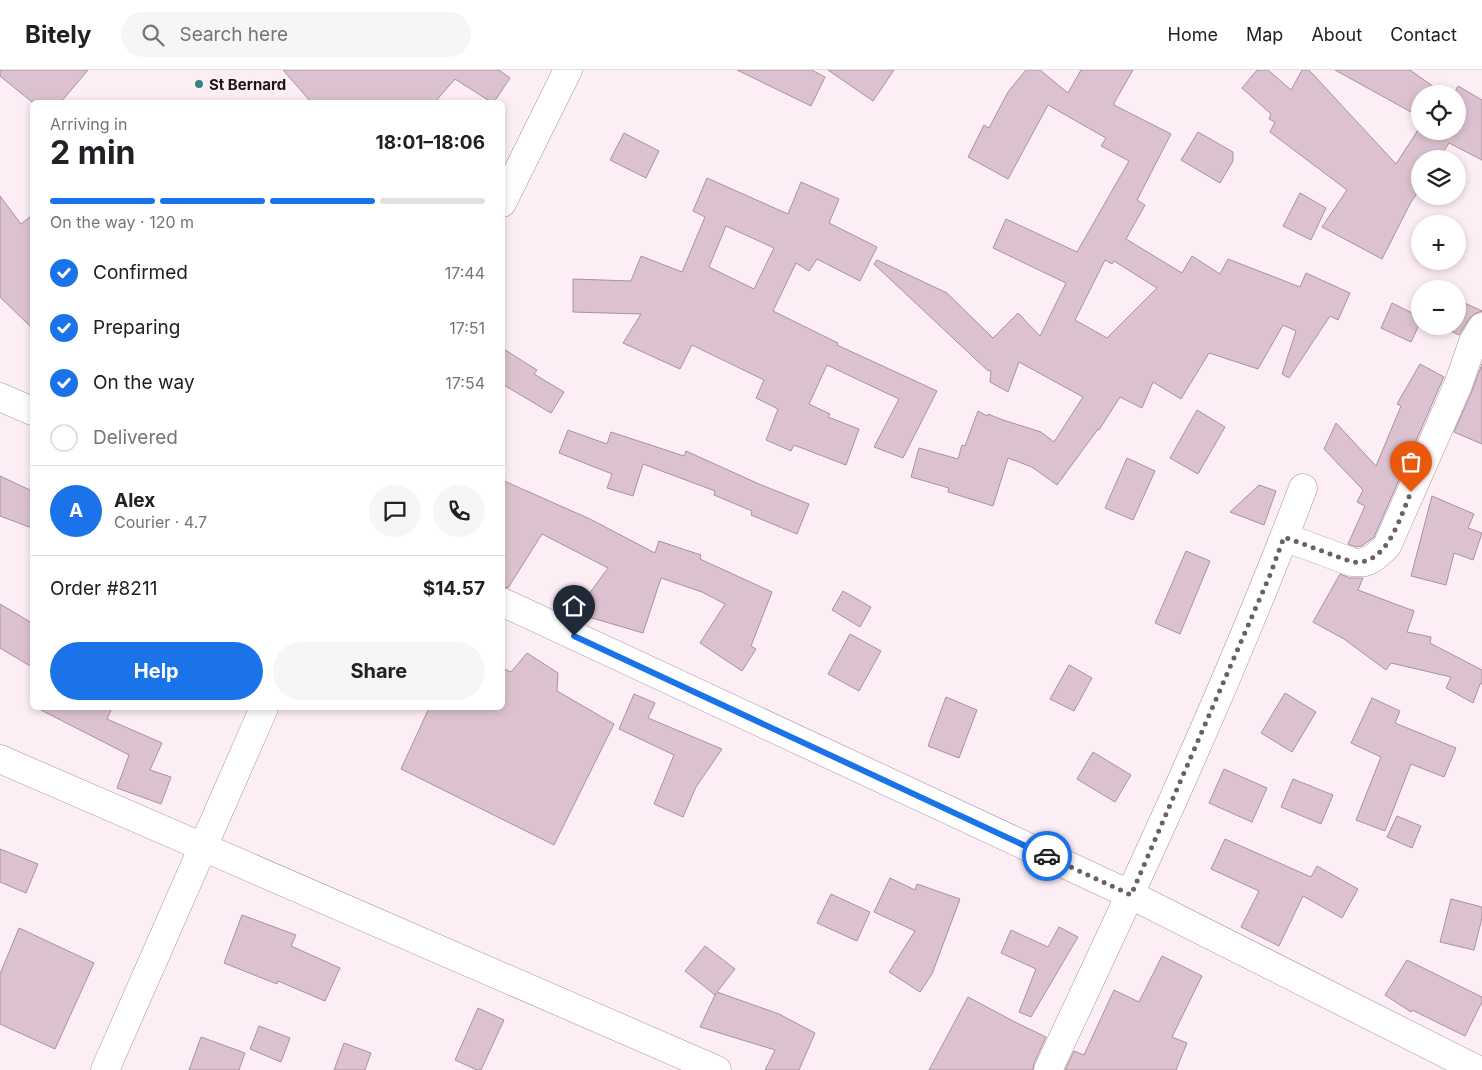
<!DOCTYPE html>
<html lang="en">
<head>
<meta charset="utf-8">
<style>
	:root { --surface:#fff; --page:#f6f6f6; --text:#202124; --muted:#757577; --line:#e0e0e0; --accent:#1a73e8 }
	body { margin:0; font-family:Inter,sans-serif; background:var(--page); color:var(--text); height:100vh; display:flex; flex-direction:column; font-size:19px; white-space:nowrap }
	* { box-sizing:border-box; margin:0 }
	p { font-size:16px; color:var(--muted) }
	.icon { flex:none; width:28px; height:28px; fill:none; stroke:currentColor; stroke-width:2; stroke-linecap:round; stroke-linejoin:round }
	.map { position:relative; flex:1; overflow:hidden }
	.sheet { position:absolute; left:30px; top:30px; width:475px; height:610px; display:flex; flex-direction:column; background:var(--surface); border-radius:8px; box-shadow:0 2px 8px #0003 }
	.sheet>* { flex:none }
	.fabs { position:absolute; left:1411px; top:15px; display:grid; gap:10px }
	.fabs a { display:grid; place-items:center; width:55px; height:55px; border-radius:50%; background:var(--surface); box-shadow:0 2px 8px #0003; font-size:25px }
	.pin { position:absolute; display:grid; place-items:center; width:42px; height:42px; color:#fff; margin:-51px -21px; border-radius:50% 50% 50% 0; rotate:-45deg; box-shadow:0 0 5px #0007 }
	.pin .icon { rotate:45deg }
	.courier { position:absolute; display:grid; place-items:center; width:50px; height:50px; margin:-25px; border:4px solid #1a73e8; border-radius:50%; background:#fff; color:#222; box-shadow:0 1px 6px #0007 }
	.summary em { font-style:normal; font-weight:700 }
	.summary div { display:flex; flex-direction:column-reverse }
	.summary { display:flex; align-items:center; justify-content:space-between; height:85px; padding:0 20px }
	h1 { font-size:32px; font-weight:700; line-height:38px }
	.bar { display:grid; grid-template-columns:repeat(4,1fr); gap:8px 5px; align-content:center; height:60px; padding:0 20px }
	.bar i { height:6px; border-radius:4px; background:var(--line) }
	.bar .selected { background:var(--accent) }
	.bar p { grid-column:span 4 }
	.line { display:flex; align-items:center; gap:12px; padding:0 20px; border-top:1px solid var(--line) }
	.line div { flex:1 }
	.round { display:grid; place-items:center; flex:none; width:52px; height:52px; border-radius:26px; background:var(--page) }
	ol { padding:0 20px; list-style:none }
	li { display:flex; align-items:center; gap:15px; height:55px }
	li p { margin-inline-start:auto }
	li .icon { padding:5px; border-radius:50%; background:var(--accent); color:#fff; stroke-width:4 }
	li:last-child { color:var(--muted) }
	li i { width:28px; height:28px; border:2px solid var(--line); border-radius:50% }
	.primary-button { display:flex; gap:10px; margin-top:auto; padding:10px 20px }
	.primary-button a { flex:1; height:58px; border-radius:30px; background:var(--accent); color:#fff; font-size:20px; font-weight:700; line-height:58px; text-align:center }
	.primary-button a+a { background:var(--page); color:var(--text) }
	header { display:flex; align-items:center; gap:30px; box-sizing:border-box; height:70px; padding:0 25px; background:var(--surface); border-bottom:1px solid var(--line) }
	header strong { font-size:24px }
	nav { display:flex; gap:28px; margin-inline-start:auto; font-size:18px }
	.search { width:350px; height:45px; background:var(--page); display:flex; align-items:center; gap:12px; box-sizing:border-box; padding:0 18px; border-radius:28px; color:var(--muted); font-size:19px }
	.map>svg:first-child { display:block }
	.building { fill:#dcc2d0; stroke:#aa919e; fill-rule:evenodd }
	.lines { fill:none; stroke-linecap:round; stroke-linejoin:round }
	.minor-casing { stroke:#ab929f; stroke-width:29 }
	.tertiary-casing { stroke:#ab929f; stroke-width:29 }
	.minor { stroke:#fff; stroke-width:28 }
	.tertiary { stroke:#fff; stroke-width:28 }
	.done { stroke:#6b6066; stroke-width:5; stroke-dasharray:0 9 }
	.route { stroke:#1a73e8; stroke-width:6 }
	.poi-dot { fill:#3b8380; stroke:#fdedf5; stroke-width:2 }
	.labels { text-anchor:middle; dominant-baseline:central; stroke-width:4; stroke-linejoin:round; paint-order:stroke }
	.poi-label { font-size:15px; font-weight:bold; fill:#1d1419; stroke:#fdedf5; text-anchor:start }
</style>
</head>
<body>
<header>
<strong>Bitely</strong>
<div class="search"><svg class="icon" aria-label="search" viewBox="0 0 24 24"><circle cx="10" cy="10" r="6"/><path d="M15 15l6 6"/></svg>Search here</div>
<nav><a>Home</a><a>Map</a><a>About</a><a>Contact</a></nav>
</header>
<div class="map">
<svg width="1482" height="1000" viewBox="0 0 1482 1000">
	<rect width="100%" height="100%" fill="#fdedf5"/>
	<path class="building" d="M 0,0 L 88,0 L 61,32 L 32,32 L 0,6 Z
		M 283,0 L 499,0 L 510,8 L 494,32 L 491,32 L 455,9 L 435,32 L 311,32 Z
		M 737,0 L 812,0 L 825,7 L 811,36 Z
		M 828,0 L 894,0 L 873,31 Z
		M 1026,0 L 1040,0 L 1068,23 L 1081,0 L 1133,0 L 1114,33 L 1114,35 L 1171,64 L 1137,130 L 1145,135 L 1126,169 L 1182,203 L 1192,186 L 1220,204 L 1228,189 L 1300,217 L 1306,203 L 1350,223 L 1338,250 L 1330,246 L 1289,308 L 1282,304 L 1296,261 L 1283,255 L 1258,299 L 1209,283 L 1181,329 L 1153,312 L 1142,338 L 1120,327 L 1099,360 L 1098,359 L 1057,415 L 1032,397 L 1008,388 L 993,436 L 948,422 L 949,418 L 911,407 L 919,378 L 958,389 L 962,375 L 965,376 L 978,341 L 987,346 L 988,344 L 1003,350 L 1041,362 L 1054,372 L 1083,327 L 1019,292 L 1008,322 L 990,312 L 991,301 L 987,300 L 874,194 L 877,190 L 947,223 L 993,268 L 1018,243 L 1040,266 L 1066,213 L 993,178 L 1006,149 L 1077,182 L 1129,91 L 1101,76 L 1106,68 L 1048,35 L 1008,109 L 968,87 L 984,55 L 989,58 L 1008,22 ZM 1105,190 L 1112,194 L 1114,191 L 1157,218 L 1107,268 L 1075,250 Z
		M 1257,0 L 1268,0 L 1291,20 L 1302,0 L 1309,0 L 1396,94 L 1420,57 L 1420,61 L 1458,61 L 1458,24 L 1454,24 L 1458,16 L 1482,30 L 1482,90 L 1449,73 L 1439,89 L 1420,89 L 1420,119 L 1411,132 L 1382,189 L 1322,157 L 1347,120 L 1270,62 L 1275,52 L 1269,49 L 1271,44 L 1242,18 Z
		M 1335,0 L 1410,0 L 1444,24 L 1420,24 L 1420,47 Z
		M 1198,62 L 1233,82 L 1233,91 L 1220,113 L 1181,90 Z
		M 624,63 L 659,81 L 646,108 L 610,90 Z
		M 707,108 L 788,144 L 801,112 L 839,129 L 829,153 L 877,177 L 860,211 L 817,189 L 809,201 L 796,193 L 773,241 L 838,273 L 837,275 L 937,321 L 903,388 L 874,377 L 899,329 L 827,295 L 809,334 L 830,344 L 828,347 L 859,359 L 846,395 L 794,375 L 791,381 L 766,370 L 778,339 L 756,328 L 764,310 L 692,275 L 680,299 L 623,273 L 641,244 L 573,242 L 573,209 L 631,211 L 641,186 L 682,202 L 705,147 L 693,141 ZM 726,156 L 774,178 L 754,219 L 709,197 Z
		M 1300,123 L 1326,138 L 1311,170 L 1283,156 Z
		M 0,126 L 21,154 L 32,145 L 32,258 L 0,227 Z
		M 1458,230 L 1482,241 L 1474,244 L 1469,249 L 1459,265 L 1441,256 L 1458,256 Z
		M 1392,233 L 1420,247 L 1420,253 L 1411,272 L 1381,258 Z
		M 502,278 L 537,300 L 534,304 L 564,322 L 551,343 L 502,314 Z
		M 1420,294 L 1444,307 L 1443,309 L 1374,467 L 1362,476 L 1356,477 L 1348,474 L 1365,436 L 1357,432 L 1363,420 L 1324,379 L 1336,353 L 1376,396 L 1401,336 L 1397,334 Z
		M 1482,294 L 1482,374 L 1454,362 L 1472,321 Z
		M 1197,340 L 1225,357 L 1198,404 L 1170,388 Z
		M 568,360 L 607,374 L 611,362 L 684,386 L 686,381 L 759,414 L 809,434 L 797,464 L 751,445 L 752,441 L 714,425 L 715,421 L 643,394 L 633,426 L 607,418 L 612,404 L 559,383 Z
		M 1127,388 L 1155,401 L 1133,450 L 1105,438 Z
		M 0,406 L 32,421 L 32,458 L 0,446 Z
		M 502,410 L 590,449 L 655,483 L 659,471 L 701,485 L 700,489 L 772,522 L 751,576 L 756,579 L 742,601 L 700,573 L 725,534 L 702,522 L 661,508 L 643,563 L 575,543 L 608,498 L 542,464 L 508,518 L 502,517 Z
		M 1259,415 L 1276,421 L 1264,455 L 1230,442 Z
		M 1432,426 L 1474,444 L 1468,458 L 1482,463 L 1473,490 L 1454,483 L 1446,515 L 1411,506 Z
		M 1186,481 L 1210,491 L 1180,564 L 1155,553 Z
		M 1340,504 L 1350,508 L 1363,508 L 1358,520 L 1414,541 L 1407,562 L 1431,567 L 1430,573 L 1482,600 L 1482,614 L 1480,614 L 1473,633 L 1446,618 L 1451,607 L 1391,593 L 1386,600 L 1344,569 L 1313,552 Z
		M 843,521 L 871,537 L 860,557 L 832,540 Z
		M 0,534 L 32,553 L 32,597 L 0,578 Z
		M 850,564 L 881,581 L 859,621 L 828,604 Z
		M 527,583 L 558,603 L 557,621 L 614,654 L 554,775 L 401,699 L 429,638 L 502,638 L 502,598 L 511,602 Z
		M 1069,595 L 1092,608 L 1074,641 L 1050,629 Z
		M 1285,623 L 1316,642 L 1292,682 L 1261,663 Z
		M 634,624 L 655,633 L 648,648 L 722,679 L 696,717 L 683,747 L 654,734 L 674,685 L 619,659 Z
		M 946,627 L 977,640 L 959,688 L 928,676 Z
		M 1372,628 L 1400,641 L 1395,653 L 1456,678 L 1444,707 L 1411,694 L 1385,761 L 1356,750 L 1381,687 L 1351,673 Z
		M 37,638 L 112,638 L 107,649 L 162,673 L 150,700 L 171,707 L 161,734 L 117,718 L 129,685 Z
		M 1093,682 L 1131,705 L 1115,732 L 1077,709 Z
		M 1224,699 L 1267,718 L 1252,752 L 1209,733 Z
		M 1293,709 L 1333,725 L 1321,754 L 1281,737 Z
		M 1397,746 L 1421,756 L 1412,778 L 1387,767 Z
		M 1225,769 L 1311,807 L 1317,796 L 1358,819 L 1342,848 L 1303,826 L 1279,876 L 1241,857 L 1259,821 L 1211,799 Z
		M 0,779 L 38,794 L 26,823 L 0,812 Z
		M 890,808 L 915,820 L 917,814 L 960,829 L 932,904 L 920,922 L 889,902 L 915,861 L 874,842 Z
		M 831,824 L 870,842 L 857,871 L 817,853 Z
		M 1451,829 L 1482,837 L 1482,848 L 1474,880 L 1440,872 Z
		M 242,845 L 296,865 L 291,876 L 340,898 L 325,931 L 278,911 L 277,914 L 224,893 Z
		M 1059,857 L 1078,867 L 1031,947 L 1019,942 L 1036,899 L 1001,883 L 1011,860 L 1048,877 Z
		M 19,858 L 94,893 L 55,979 L 0,954 L 0,904 Z
		M 705,876 L 735,899 L 717,922 L 779,944 L 815,963 L 799,1000 L 765,1000 L 775,980 L 700,957 L 716,923 L 715,925 L 685,901 Z
		M 1162,886 L 1202,906 L 1172,967 L 1187,973 L 1176,1000 L 1065,1000 L 1074,981 L 1084,985 L 1114,920 L 1139,932 Z
		M 1407,890 L 1482,927 L 1482,932 L 1465,966 L 1412,940 L 1411,942 L 1385,925 Z
		M 968,927 L 1015,952 L 1046,967 L 1034,993 L 1033,1000 L 929,1000 Z
		M 478,938 L 504,950 L 481,1000 L 477,1000 L 455,990 Z
		M 259,956 L 290,968 L 281,992 L 250,979 Z
		M 201,967 L 245,983 L 239,1000 L 189,1000 Z
		M 344,973 L 371,983 L 365,1000 L 334,1000 Z"/>
	<g class="lines">
		<g class="minor-casing">
			<path id="minor" d="M 0,327 L 32,341
				M 1284,467 L 1352,492 C 1369,495 1375,487 1387,476 L 1458,315 L 1473,272 L 1482,257
				M 502,532 L 1131,825 L 1478,1000
				M 0,689 L 717,1000
				M 1048,1000 C 1138,809 1228,616 1303,418"/>
		</g>
		<g class="tertiary-casing">
			<path id="tertiary" d="M 502,133 L 568,0
				M 105,1000 L 264,638"/>
		</g>
		<use href="#minor" class="minor"/>
		<use href="#tertiary" class="tertiary"/>
	</g>
	<g class="lines">
		<path class="done" d="M 1047,786 L 1131,825 L 1270,505 L 1284,467 L 1352,492 C 1387,497 1400,447 1411,422"/>
		<path class="route" d="M 574,566 L 1047,786"/>
	</g>
	<circle class="poi-dot" cx="199" cy="14" r="5"/>
	<g class="labels">
		<g class="poi-label">
			<text x="209" y="14">St Bernard</text>
		</g>
	</g>
</svg>
<div class="fabs">
<a><svg class="icon" aria-label="locate" viewBox="0 0 24 24"><circle cx="12" cy="12" r="6"/><path d="M12 2v4M12 18v4M2 12h4M18 12h4"/></svg></a>
<a><svg class="icon" aria-label="layers" viewBox="0 0 24 24"><path d="M12 4l9 5-9 5-9-5zM3 14l9 5 9-5"/></svg></a>
<a>+</a>
<a>−</a>
</div>
<div class="pin" style="left:1411px;top:422px;background:#ea580c"><svg class="icon" aria-label="bag" viewBox="0 0 24 24"><path d="M5 8h14l-1 12H6zM9 8a3 3 0 0 1 6 0"/></svg></div>
<div class="pin" style="left:574px;top:566px;background:#1f2937"><svg class="icon" aria-label="home" viewBox="0 0 24 24"><path d="M3 11l9-7 9 7M6 9v11h12V9"/></svg></div>
<div class="courier" style="left:1047px;top:786px"><svg class="icon" aria-label="car" viewBox="0 0 24 24"><path d="M5 17H2v-5l4-1 3-4h7l3 4 3 1v5h-3M9 17h6M6 11h13"/><circle cx="7" cy="17" r="2"/><circle cx="17" cy="17" r="2"/></svg></div>
<section class="sheet">
<div class="summary"><div><h1>2 min</h1><p>Arriving in</p></div><em>18:01–18:06</em></div>
<div class="bar"><i class="selected"></i><i class="selected"></i><i class="selected"></i><i></i><p>On the way · 120 m</p></div>
<ol>
<li><svg class="icon" aria-label="check" viewBox="0 0 24 24"><path d="M5 12l5 5 9-10"/></svg>Confirmed<p>17:44</p></li>
<li><svg class="icon" aria-label="check" viewBox="0 0 24 24"><path d="M5 12l5 5 9-10"/></svg>Preparing<p>17:51</p></li>
<li><svg class="icon" aria-label="check" viewBox="0 0 24 24"><path d="M5 12l5 5 9-10"/></svg>On the way<p>17:54</p></li>
<li><i></i>Delivered</li>
</ol>
<div class="line" style="height:90px"><b class="round" style="background:var(--accent);color:#fff">A</b><div><b>Alex</b><p>Courier · 4.7</p></div><a class="round"><svg class="icon" aria-label="chat" viewBox="0 0 24 24"><path d="M4 5h16v11H9l-5 4z"/></svg></a><a class="round"><svg class="icon" aria-label="phone" viewBox="0 0 24 24"><path d="M5 4h4l2 5-3 2q2 4 5 5l2-3 5 2v4C11 20 4 13 5 4z"/></svg></a></div>
<div class="line" style="height:65px"><div>Order #8211</div><b>$14.57</b></div>
<div class="primary-button"><a>Help</a><a>Share</a></div>
</section>
</div>
</body>
</html>
